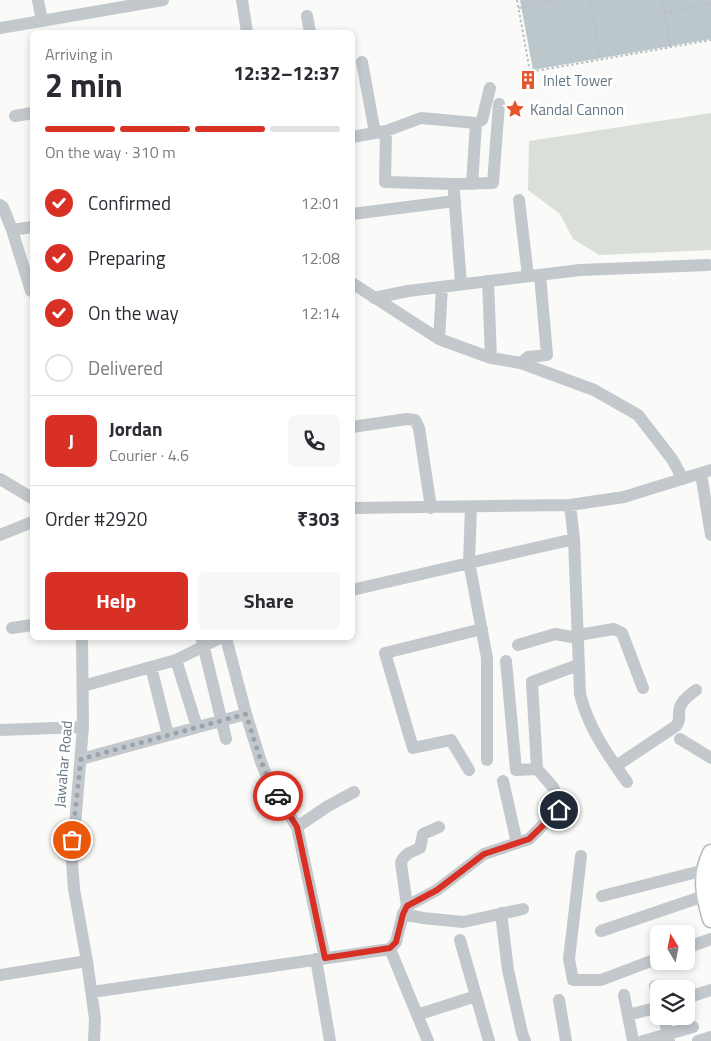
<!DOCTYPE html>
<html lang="en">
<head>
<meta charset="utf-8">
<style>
	:root { --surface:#fff; --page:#f7f7f7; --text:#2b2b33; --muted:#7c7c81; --line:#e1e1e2; --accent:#d93025 }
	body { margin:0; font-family:"Titillium Web",sans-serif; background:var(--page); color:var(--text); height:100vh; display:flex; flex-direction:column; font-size:19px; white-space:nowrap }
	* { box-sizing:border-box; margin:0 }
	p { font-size:16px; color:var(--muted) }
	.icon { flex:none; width:28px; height:28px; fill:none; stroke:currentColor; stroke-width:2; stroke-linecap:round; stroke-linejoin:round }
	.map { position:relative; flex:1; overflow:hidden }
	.details { position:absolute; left:30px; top:30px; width:325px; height:610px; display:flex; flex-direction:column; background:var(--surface); border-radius:8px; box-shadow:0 2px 8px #0003 }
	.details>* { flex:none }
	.needle { width:32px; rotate:350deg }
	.tools { position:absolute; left:650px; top:925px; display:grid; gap:10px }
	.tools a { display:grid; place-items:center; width:45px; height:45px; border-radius:8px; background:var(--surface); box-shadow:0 2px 8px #0003; font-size:25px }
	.pin { position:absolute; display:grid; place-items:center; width:42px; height:42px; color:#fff; margin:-21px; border:2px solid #fff; border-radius:50%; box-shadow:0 1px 5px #0007 }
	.courier { position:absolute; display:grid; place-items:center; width:50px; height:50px; margin:-25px; border:4px solid #d93025; border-radius:50%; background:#fff; color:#222; box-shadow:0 1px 6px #0007 }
	.summary em { font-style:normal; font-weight:700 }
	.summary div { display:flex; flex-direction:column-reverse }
	.summary { display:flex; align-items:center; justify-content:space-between; height:85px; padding:0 15px }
	h1 { font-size:32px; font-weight:700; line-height:38px }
	.bar { display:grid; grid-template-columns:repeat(4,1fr); gap:8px 5px; align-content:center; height:60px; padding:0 15px }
	.bar i { height:6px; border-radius:4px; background:var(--line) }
	.bar .selected { background:var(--accent) }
	.bar p { grid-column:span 4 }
	.line { display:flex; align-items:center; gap:12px; padding:0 15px; border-top:1px solid var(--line) }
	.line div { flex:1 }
	.round { display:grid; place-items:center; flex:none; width:52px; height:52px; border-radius:8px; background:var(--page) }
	ol { padding:0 15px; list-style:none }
	li { display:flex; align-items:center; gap:15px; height:55px }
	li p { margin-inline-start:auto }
	li .icon { padding:5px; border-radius:50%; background:var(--accent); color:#fff; stroke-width:4 }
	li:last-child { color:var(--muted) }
	li i { width:28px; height:28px; border:2px solid var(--line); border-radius:50% }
	.cta { display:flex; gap:10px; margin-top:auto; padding:10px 15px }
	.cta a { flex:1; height:58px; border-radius:8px; background:var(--accent); color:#fff; font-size:20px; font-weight:700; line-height:58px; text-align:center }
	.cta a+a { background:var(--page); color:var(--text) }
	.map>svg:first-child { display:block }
	.green { fill:#dadfd7 }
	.water { fill:#bbc7cb }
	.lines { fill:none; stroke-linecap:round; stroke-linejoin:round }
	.major-casing { stroke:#b5babe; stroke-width:19 }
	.path { stroke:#bbbfc2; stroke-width:2; stroke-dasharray:2.5 2.5; stroke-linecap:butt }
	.minor { stroke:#c3c8cc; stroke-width:12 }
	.major { stroke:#fff; stroke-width:16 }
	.done { stroke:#99a4ac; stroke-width:5; stroke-dasharray:0 9 }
	.route { stroke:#d93025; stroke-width:6 }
	.labels { text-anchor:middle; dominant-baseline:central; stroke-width:5; stroke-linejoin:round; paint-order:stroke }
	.poi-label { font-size:15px; fill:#657683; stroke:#fff; text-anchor:start }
	.street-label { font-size:15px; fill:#657683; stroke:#fff }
</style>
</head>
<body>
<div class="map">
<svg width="711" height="1041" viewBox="0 0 711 1041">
	<rect width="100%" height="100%" fill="#fafaf8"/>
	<path class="green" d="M 711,113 L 711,250 L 599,255 L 573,239 L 560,214 L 528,190 L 529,141 Z"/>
	<path class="water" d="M 520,0 L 711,0 L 711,39 L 533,70 Z"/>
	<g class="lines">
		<g class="major-casing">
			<path id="major" d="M 711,853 C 700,875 704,896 711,919"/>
		</g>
		<path class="path" d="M 517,0 L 530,72 L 711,40
			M 590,0 L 600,59
			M 662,0 L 670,47
			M 519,8 L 558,0
			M 664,13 L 711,4"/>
		<path class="minor" d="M 38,0 L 42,21
			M 242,0 L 247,32
			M 307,16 L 310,32
			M 0,28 L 163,0
			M 362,62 L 375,133
			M 15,116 L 32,113
			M 386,131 L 385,182 L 454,184 L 493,183 L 499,104
			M 352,137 L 386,131 L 421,118 L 476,123
			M 472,184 L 476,123 L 482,120 L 490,88
			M 454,192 L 461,284
			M 519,200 L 528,276
			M 0,205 L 3,207 L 12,230 L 31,291
			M 352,214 L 455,201
			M 12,230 L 32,227
			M 488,281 L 491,358
			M 352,283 L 439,339 L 491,358 L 521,363 L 594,390 L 638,415 L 672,459 L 683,479
			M 374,298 L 408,291 L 580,270 L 708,265
			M 439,339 L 442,287
			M 521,363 L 528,357 L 547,355 L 540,275
			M 352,427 L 407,419 L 415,420 L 419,428 L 431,508
			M 701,474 L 711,535
			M 0,479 L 32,498
			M 570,505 L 574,539 L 580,694 C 588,727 607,754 627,782
			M 471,507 L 469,562 L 487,658 L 487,760
			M 352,508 L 570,505 L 624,497 L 711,470
			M 0,535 L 32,522
			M 352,590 L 574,539
			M 12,628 L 32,625
			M 578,635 L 614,629 L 622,633 L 643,688
			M 82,638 L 83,727 L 72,862 L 74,889 L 87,961 L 95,1019 L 94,1041
			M 226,638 L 246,714 L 261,762 L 270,784 L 297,827 L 325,958
			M 202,640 L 226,739
			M 518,645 L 555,634 L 578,638
			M 176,660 L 197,727
			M 506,661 L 516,770 L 537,769
			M 151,667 L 168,735
			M 83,686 L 176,660 L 220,638
			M 0,730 L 83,727
			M 680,739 L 711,758
			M 81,759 L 246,714
			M 616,766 L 676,726 C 682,719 677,715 680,707 C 682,700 691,694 696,690
			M 469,770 L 451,740 L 413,748 L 385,653 L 482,629
			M 503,781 L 517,843
			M 297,827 L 328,806 L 354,792
			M 581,856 L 569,959 L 573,980 L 601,980 L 659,958
			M 602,896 L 705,870
			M 407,906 L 401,863 C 404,853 412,852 420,848 L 423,834 L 439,827
			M 501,913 L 508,970 L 522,1033 L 525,1041
			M 403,914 L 423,918 L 463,922 L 523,909
			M 601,931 L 704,896
			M 460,940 L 489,1041
			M 686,948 L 711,939
			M 390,949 L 428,1041
			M 316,959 L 330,1041
			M 0,975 L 87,961
			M 655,986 L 659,996
			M 92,992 L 390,949 L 396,942 L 403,914 L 407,906 L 437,890 L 484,854 L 529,839 L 559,809 L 560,802 L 553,787 L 537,769 L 532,682 L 578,665
			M 624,995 L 633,1041
			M 686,998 L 711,990
			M 559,1000 L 566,1041
			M 417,1015 L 476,996
			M 628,1015 L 659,1007
			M 664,1016 L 669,1041
			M 643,1041 L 693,1027
			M 698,1041 L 711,1037"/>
		<use href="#major" class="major"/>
	</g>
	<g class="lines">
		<path class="done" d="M 72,840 L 81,759 L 246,714 C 255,742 262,771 278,796"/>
		<path class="route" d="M 278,796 L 297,827 L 325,958 L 390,948 L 396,942 L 403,914 L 407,906 L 437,890 L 484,854 L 529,839 L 559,810"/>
	</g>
	<defs>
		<g id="building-bare" transform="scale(1.5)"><path d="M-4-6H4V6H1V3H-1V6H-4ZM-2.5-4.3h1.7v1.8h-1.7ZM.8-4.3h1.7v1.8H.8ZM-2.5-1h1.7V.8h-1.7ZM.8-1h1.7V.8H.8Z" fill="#e4572e" stroke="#fff" stroke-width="2.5" paint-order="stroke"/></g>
		<g id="sight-bare" transform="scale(1.5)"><path d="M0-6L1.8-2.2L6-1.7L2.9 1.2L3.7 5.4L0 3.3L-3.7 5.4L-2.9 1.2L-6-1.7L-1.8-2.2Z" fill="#e4572e" stroke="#fff" stroke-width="2.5" paint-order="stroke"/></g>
	</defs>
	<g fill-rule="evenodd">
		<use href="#building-bare" x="528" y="80"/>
		<use href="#sight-bare" x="515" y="109"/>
	</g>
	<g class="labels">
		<g class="poi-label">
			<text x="543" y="80">Inlet Tower</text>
			<text x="530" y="109">Kandal Cannon</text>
		</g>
		<g class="street-label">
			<text transform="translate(63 764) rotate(-85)">Jawahar Road</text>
		</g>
	</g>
</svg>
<div class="tools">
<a><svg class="needle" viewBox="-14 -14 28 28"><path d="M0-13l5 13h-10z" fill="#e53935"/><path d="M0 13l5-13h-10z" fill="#7c7c81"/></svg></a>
<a><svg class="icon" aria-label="layers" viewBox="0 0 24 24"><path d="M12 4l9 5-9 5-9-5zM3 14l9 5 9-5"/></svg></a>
</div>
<div class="pin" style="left:72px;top:840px;background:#ea580c"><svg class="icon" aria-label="bag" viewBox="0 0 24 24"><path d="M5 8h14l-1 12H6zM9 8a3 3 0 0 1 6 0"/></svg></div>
<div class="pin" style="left:559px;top:810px;background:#1f2937"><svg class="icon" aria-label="home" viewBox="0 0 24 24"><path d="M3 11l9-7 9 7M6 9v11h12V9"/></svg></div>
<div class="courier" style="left:278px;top:796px"><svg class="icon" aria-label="car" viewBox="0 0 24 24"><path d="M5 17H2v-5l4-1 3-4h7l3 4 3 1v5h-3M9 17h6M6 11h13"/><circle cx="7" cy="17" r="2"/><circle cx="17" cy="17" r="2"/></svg></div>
<section class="details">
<div class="summary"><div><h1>2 min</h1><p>Arriving in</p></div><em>12:32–12:37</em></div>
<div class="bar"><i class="selected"></i><i class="selected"></i><i class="selected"></i><i></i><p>On the way · 310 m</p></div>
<ol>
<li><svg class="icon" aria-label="check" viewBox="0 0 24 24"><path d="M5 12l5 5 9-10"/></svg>Confirmed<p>12:01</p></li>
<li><svg class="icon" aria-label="check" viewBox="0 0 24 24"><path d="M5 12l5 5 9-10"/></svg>Preparing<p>12:08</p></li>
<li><svg class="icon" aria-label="check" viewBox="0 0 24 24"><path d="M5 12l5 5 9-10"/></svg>On the way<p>12:14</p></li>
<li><i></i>Delivered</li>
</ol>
<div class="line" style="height:90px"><b class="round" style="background:var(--accent);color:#fff">J</b><div><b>Jordan</b><p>Courier · 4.6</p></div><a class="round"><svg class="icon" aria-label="phone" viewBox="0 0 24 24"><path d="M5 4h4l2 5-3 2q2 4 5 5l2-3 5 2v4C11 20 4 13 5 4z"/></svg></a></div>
<div class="line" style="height:65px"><div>Order #2920</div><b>₹303</b></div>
<div class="cta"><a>Help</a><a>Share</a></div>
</section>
</div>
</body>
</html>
